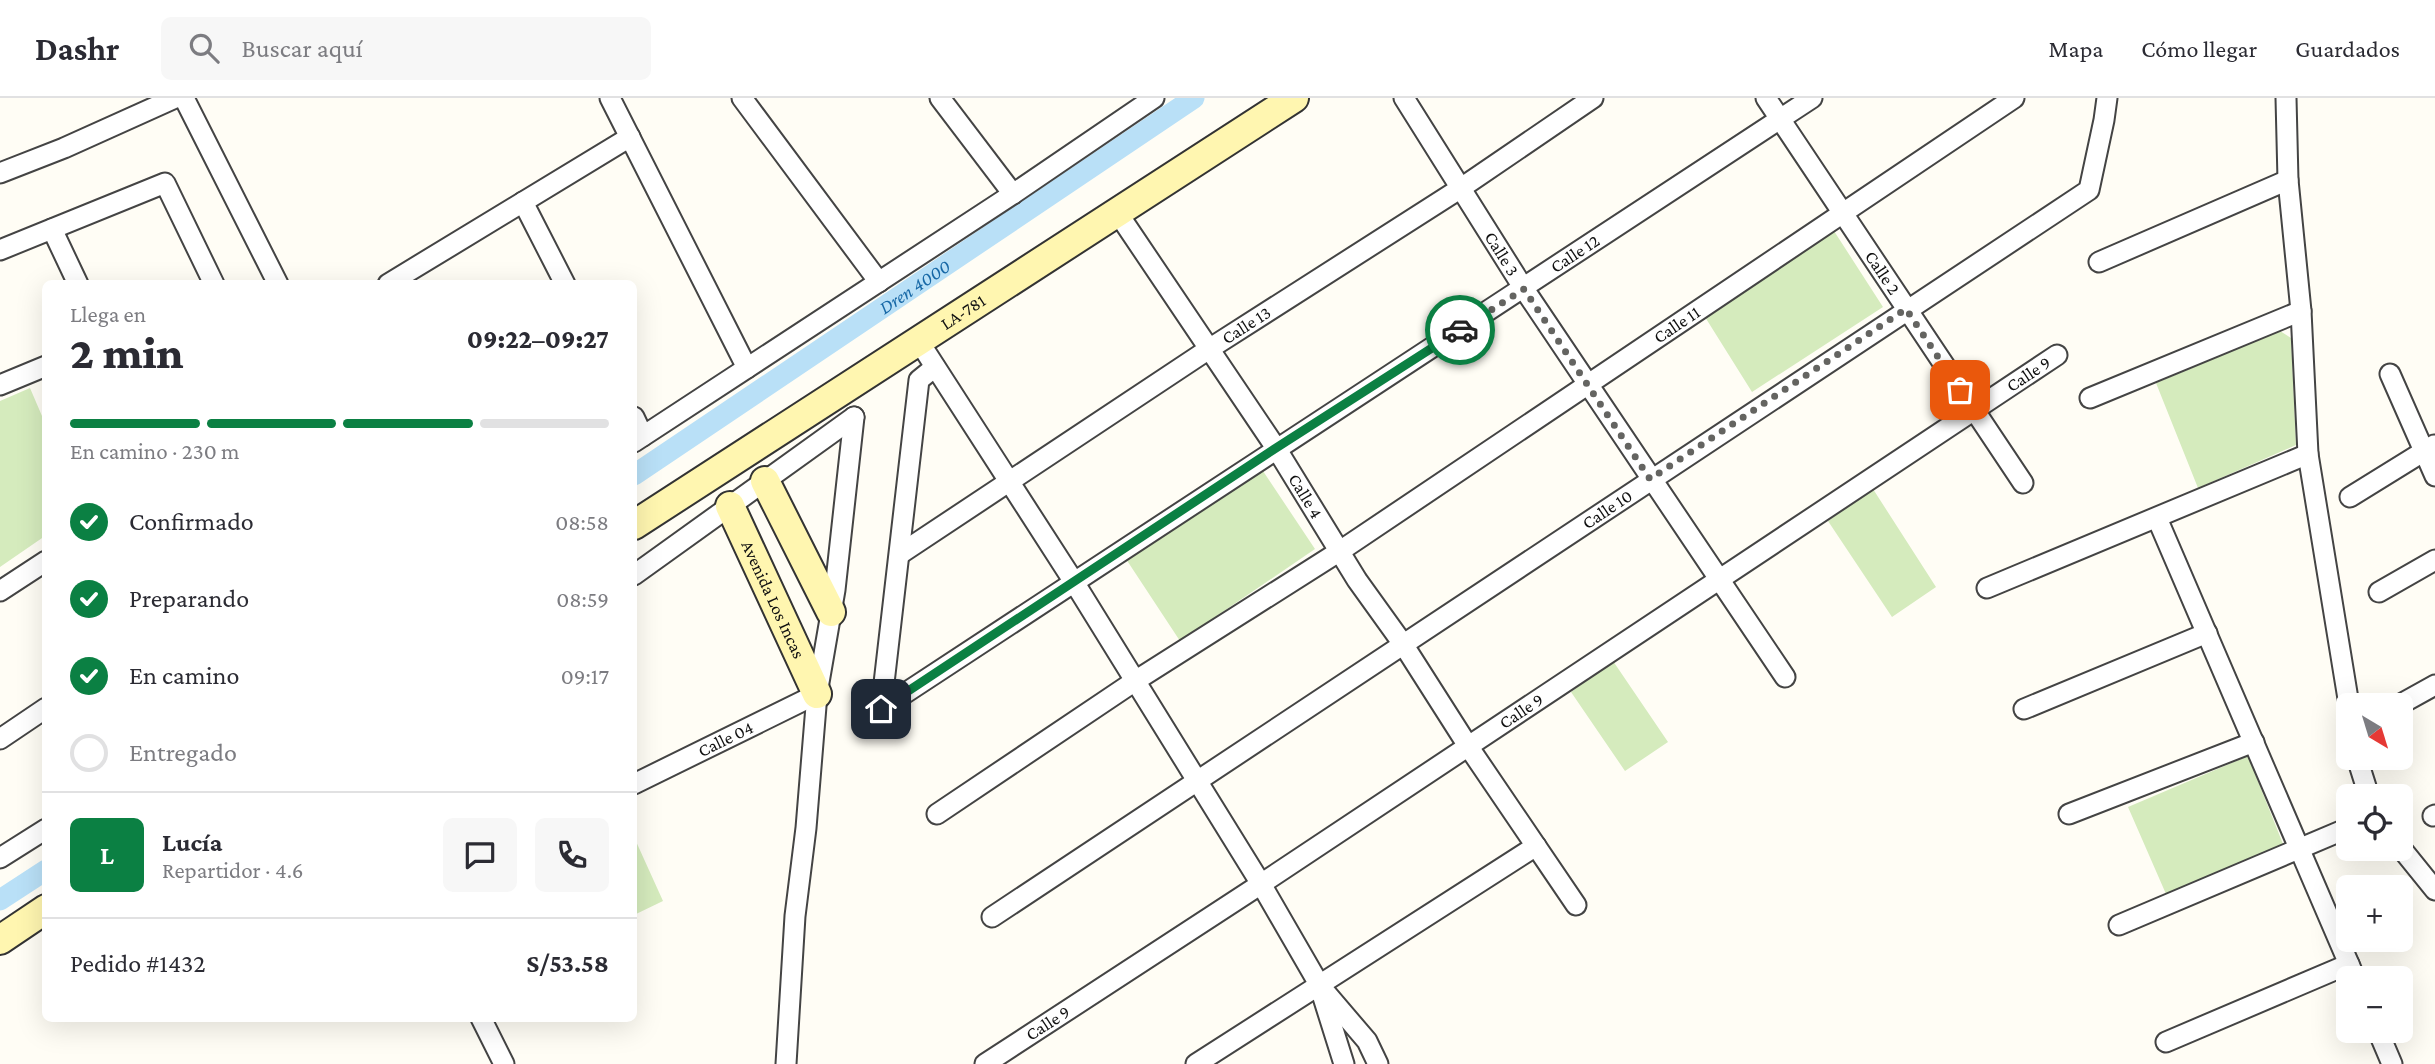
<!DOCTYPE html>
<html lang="es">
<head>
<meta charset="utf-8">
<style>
	:root { --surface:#fff; --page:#f7f7f7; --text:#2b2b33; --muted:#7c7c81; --line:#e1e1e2; --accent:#0b8043 }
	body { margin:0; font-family:"Crimson Pro",serif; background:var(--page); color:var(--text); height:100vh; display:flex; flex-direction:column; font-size:26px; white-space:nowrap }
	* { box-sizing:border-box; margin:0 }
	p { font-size:23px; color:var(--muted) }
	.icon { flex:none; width:38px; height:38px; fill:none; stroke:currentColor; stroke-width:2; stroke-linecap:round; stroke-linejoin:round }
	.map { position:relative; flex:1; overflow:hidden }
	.side { position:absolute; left:42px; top:182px; width:595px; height:742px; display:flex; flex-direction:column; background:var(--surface); border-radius:10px; box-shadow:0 7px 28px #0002 }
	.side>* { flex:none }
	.needle { width:46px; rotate:142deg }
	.controls { position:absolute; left:2336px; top:595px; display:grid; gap:14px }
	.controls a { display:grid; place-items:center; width:77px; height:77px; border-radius:10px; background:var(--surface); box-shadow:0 7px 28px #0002; font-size:35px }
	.pin { position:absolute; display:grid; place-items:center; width:60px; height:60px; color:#fff; margin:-30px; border-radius:14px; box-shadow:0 4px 10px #0006 }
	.courier { position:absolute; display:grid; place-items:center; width:70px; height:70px; margin:-35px; border:5px solid #0b8043; border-radius:50%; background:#fff; color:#222; box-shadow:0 2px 9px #0007 }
	.head em { font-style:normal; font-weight:800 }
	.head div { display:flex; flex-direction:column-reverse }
	.head { display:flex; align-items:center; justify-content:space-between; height:119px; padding:0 28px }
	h1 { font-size:46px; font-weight:800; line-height:52px }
	.bar { display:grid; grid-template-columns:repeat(4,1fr); gap:10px 7px; align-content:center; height:84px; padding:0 28px }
	.bar i { height:9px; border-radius:5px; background:var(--line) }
	.bar .on { background:var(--accent) }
	.bar p { grid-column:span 4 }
	.line { display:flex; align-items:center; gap:18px; padding:0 28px; border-top:2px solid var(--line) }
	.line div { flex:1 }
	.round { display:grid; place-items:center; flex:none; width:74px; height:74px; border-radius:10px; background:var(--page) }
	ol { padding:0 28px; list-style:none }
	li { display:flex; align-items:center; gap:21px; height:77px }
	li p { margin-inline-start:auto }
	li .icon { padding:7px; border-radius:50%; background:var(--accent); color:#fff; stroke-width:4 }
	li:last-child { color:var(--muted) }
	li i { width:38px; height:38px; border:4px solid var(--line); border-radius:50% }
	header { display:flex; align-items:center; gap:42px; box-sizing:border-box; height:98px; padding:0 35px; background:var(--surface); border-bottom:2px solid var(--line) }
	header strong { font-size:33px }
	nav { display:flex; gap:38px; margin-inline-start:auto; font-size:24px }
	.search { width:490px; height:63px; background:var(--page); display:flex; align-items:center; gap:18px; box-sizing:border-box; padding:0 24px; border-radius:10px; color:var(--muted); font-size:26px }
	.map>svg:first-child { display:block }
	.green { fill:#d5ebbd }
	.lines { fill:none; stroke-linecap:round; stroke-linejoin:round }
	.canal { stroke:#b9e0f7; stroke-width:21 }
	.street-casing { stroke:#444; stroke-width:23 }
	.secondary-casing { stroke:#333; stroke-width:32 }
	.street { stroke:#fff; stroke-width:19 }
	.secondary { stroke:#fff6b0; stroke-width:28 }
	.done { stroke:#646461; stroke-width:7; stroke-dasharray:0 12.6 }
	.route { stroke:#0b8043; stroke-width:9 }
	.labels { text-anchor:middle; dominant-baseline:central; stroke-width:7; stroke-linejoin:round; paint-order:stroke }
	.street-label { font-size:18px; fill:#111; stroke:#fff }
	.water-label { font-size:19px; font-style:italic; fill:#1768a6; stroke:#fff }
</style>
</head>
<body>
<header>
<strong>Dashr</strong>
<div class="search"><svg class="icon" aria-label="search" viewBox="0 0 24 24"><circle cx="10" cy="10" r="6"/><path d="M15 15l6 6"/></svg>Buscar aquí</div>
<nav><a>Mapa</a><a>Cómo llegar</a><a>Guardados</a></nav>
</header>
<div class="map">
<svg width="2435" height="966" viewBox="0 0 2435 966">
	<rect width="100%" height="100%" fill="#fffdf5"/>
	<path class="green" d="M 1834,133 L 1883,209 L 1752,294 L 1705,219 Z
		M 2280,233 L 2291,240 L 2296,347 L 2198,390 L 2156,285 Z
		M 30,290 L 45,325 L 45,438 L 0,469 L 0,303 Z
		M 1261,370 L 1315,451 L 1180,543 L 1126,461 Z
		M 1873,391 L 1936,489 L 1892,519 L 1828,423 Z
		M 1613,563 L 1668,644 L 1625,673 L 1571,594 Z
		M 2248,658 L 2283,746 L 2166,796 L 2128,709 Z
		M 634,739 L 663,803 L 634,817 Z"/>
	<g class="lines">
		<g class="canal">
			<path id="s1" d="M 634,377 L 1194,0"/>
			<path d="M 0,802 L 46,772"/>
		</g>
		<g class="street-casing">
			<g id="street">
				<path d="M 184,0 L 278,186"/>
				<path d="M 610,0 L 747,270"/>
				<path d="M 742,0 L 879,184"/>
				<path d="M 940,0 L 1013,96"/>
				<path id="s2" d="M 1404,0 L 1524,191 L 1785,579"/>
				<path id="s3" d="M 1766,0 L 2023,385"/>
				<path d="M 2286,0 L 2288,82 L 2301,213 L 2308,356 L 2349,607"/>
				<path d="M 0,75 L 64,50 L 175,0"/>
				<path d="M 523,104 L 565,186"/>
				<path id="s4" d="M 1117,114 L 1276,350 L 1357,482 L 1403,546 L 1468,648 L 1576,807"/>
				<path d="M 52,131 L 78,186"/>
				<path d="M 0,152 L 165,85 L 214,186"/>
				<path d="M 2099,164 L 2288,82"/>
				<path d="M 388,186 L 630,39"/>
				<path d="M 918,242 L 1074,484 L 1261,786 L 1320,888 L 1367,943 L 1378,966"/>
				<path d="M 2390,276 L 2435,378"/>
				<path d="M 0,287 L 46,268"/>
				<path d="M 2090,300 L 2301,213"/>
				<path d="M 634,319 L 643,338"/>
				<path d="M 634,344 L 1013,96 L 1154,0"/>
				<path d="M 2350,399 L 2434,347"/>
				<path d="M 2157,420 L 2355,880"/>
				<path id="s5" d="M 900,456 L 1209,251 L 1461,90 L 1593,0"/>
				<path d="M 634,477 L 854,319"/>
				<path d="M 1987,490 L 2308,356"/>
				<path d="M 0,493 L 46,463"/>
				<path d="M 2379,494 L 2435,462"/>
				<path d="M 2399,607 L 2435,587"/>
				<path id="s6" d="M 881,611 L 1812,0"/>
				<path d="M 881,611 L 919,282 L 935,269"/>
				<path d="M 2024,611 L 2207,535"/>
				<path d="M 0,641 L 46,610"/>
				<path d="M 2357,660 L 2369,698"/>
				<path id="s7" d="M 634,686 L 817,596"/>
				<path id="s8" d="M 937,716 L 1135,583 L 1340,453 L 2014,0"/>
				<path d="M 2069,716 L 2254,644"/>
				<path d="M 2433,718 L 2435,717"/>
				<path d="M 2401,750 L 2435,792"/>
				<path d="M 0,760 L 46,731"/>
				<path id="s9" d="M 992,819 L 2089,92 L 2104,22 L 2107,0"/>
				<path d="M 2119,827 L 2348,730"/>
				<path d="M 1322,896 L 1344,966"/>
				<path d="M 481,920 L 504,966"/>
				<path d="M 2378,933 L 2392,966"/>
				<path d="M 2166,944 L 2349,866"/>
				<path d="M 786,966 L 795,818 L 806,730 L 817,596 L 835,492 L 854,319"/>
				<path id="s10" d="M 985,966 L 1261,786 L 2057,257"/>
				<path d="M 1196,966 L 1536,748"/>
			</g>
		</g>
		<g class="secondary-casing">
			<g id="secondary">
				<path d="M 765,383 L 831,514"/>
				<path id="s11" d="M 730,408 L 817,596"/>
				<path id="s12" d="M 634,427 L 1294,0"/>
				<path d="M 0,842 L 46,811"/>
			</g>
		</g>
		<use href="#street" class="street"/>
		<use href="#secondary" class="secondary"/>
	</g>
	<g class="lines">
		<path class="done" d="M 1460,232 L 1524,191 L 1650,381 L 1906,211 L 1960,292"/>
		<path class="route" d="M 881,611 L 1276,350 L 1460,232"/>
	</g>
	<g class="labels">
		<g class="street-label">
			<text stroke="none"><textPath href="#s2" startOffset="184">Calle 3</textPath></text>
			<text stroke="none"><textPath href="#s6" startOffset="830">Calle 12</textPath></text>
			<text stroke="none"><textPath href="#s3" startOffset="210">Calle 2</textPath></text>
			<text stroke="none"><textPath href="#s12" startOffset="392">LA-781</textPath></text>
			<text stroke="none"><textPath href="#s5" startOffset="415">Calle 13</textPath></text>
			<text stroke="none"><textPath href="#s8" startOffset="887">Calle 11</textPath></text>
			<text stroke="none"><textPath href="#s10" startOffset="1251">Calle 9</textPath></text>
			<text stroke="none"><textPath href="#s4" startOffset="341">Calle 4</textPath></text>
			<text stroke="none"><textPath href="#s9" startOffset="738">Calle 10</textPath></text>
			<text stroke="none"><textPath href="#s11" startOffset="103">Avenida Los Incas</textPath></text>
			<text stroke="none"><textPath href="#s10" startOffset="642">Calle 9</textPath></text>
			<text stroke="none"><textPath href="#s7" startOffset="102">Calle 04</textPath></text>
			<text stroke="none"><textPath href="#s10" startOffset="75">Calle 9</textPath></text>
		</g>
		<g class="water-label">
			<text stroke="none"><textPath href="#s1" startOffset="338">Dren 4000</textPath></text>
		</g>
	</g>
</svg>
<div class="controls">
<a><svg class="needle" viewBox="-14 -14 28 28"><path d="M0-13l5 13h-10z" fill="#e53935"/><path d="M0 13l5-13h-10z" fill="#7c7c81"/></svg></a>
<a><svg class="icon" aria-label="locate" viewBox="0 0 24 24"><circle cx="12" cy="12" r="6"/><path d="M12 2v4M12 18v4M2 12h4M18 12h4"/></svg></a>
<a>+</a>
<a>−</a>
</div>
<div class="pin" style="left:1960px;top:292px;background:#ea580c"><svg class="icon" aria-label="bag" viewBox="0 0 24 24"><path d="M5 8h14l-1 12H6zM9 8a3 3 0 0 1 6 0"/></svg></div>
<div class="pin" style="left:881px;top:611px;background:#1f2937"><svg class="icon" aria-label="home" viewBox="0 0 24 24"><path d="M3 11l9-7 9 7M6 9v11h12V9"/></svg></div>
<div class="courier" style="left:1460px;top:232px"><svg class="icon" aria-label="car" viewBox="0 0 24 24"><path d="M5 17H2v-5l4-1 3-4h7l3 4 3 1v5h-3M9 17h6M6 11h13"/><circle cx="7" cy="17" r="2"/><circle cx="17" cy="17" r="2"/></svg></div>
<section class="side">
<div class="head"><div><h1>2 min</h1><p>Llega en</p></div><em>09:22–09:27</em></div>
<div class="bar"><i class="on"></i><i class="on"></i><i class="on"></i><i></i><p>En camino · 230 m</p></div>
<ol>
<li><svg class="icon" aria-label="check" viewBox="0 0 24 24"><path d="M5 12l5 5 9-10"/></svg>Confirmado<p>08:58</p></li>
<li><svg class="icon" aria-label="check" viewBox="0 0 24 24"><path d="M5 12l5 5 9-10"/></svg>Preparando<p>08:59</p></li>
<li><svg class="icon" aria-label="check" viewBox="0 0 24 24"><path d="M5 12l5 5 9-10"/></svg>En camino<p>09:17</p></li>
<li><i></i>Entregado</li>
</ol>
<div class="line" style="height:126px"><b class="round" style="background:var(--accent);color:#fff">L</b><div><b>Lucía</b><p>Repartidor · 4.6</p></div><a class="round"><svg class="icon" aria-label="chat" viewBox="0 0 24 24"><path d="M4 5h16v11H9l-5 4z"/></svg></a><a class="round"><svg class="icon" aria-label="phone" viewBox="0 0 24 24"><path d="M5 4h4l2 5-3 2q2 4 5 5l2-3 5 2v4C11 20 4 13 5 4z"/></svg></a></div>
<div class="line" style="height:91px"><div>Pedido #1432</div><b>S/53.58</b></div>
</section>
</div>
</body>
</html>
